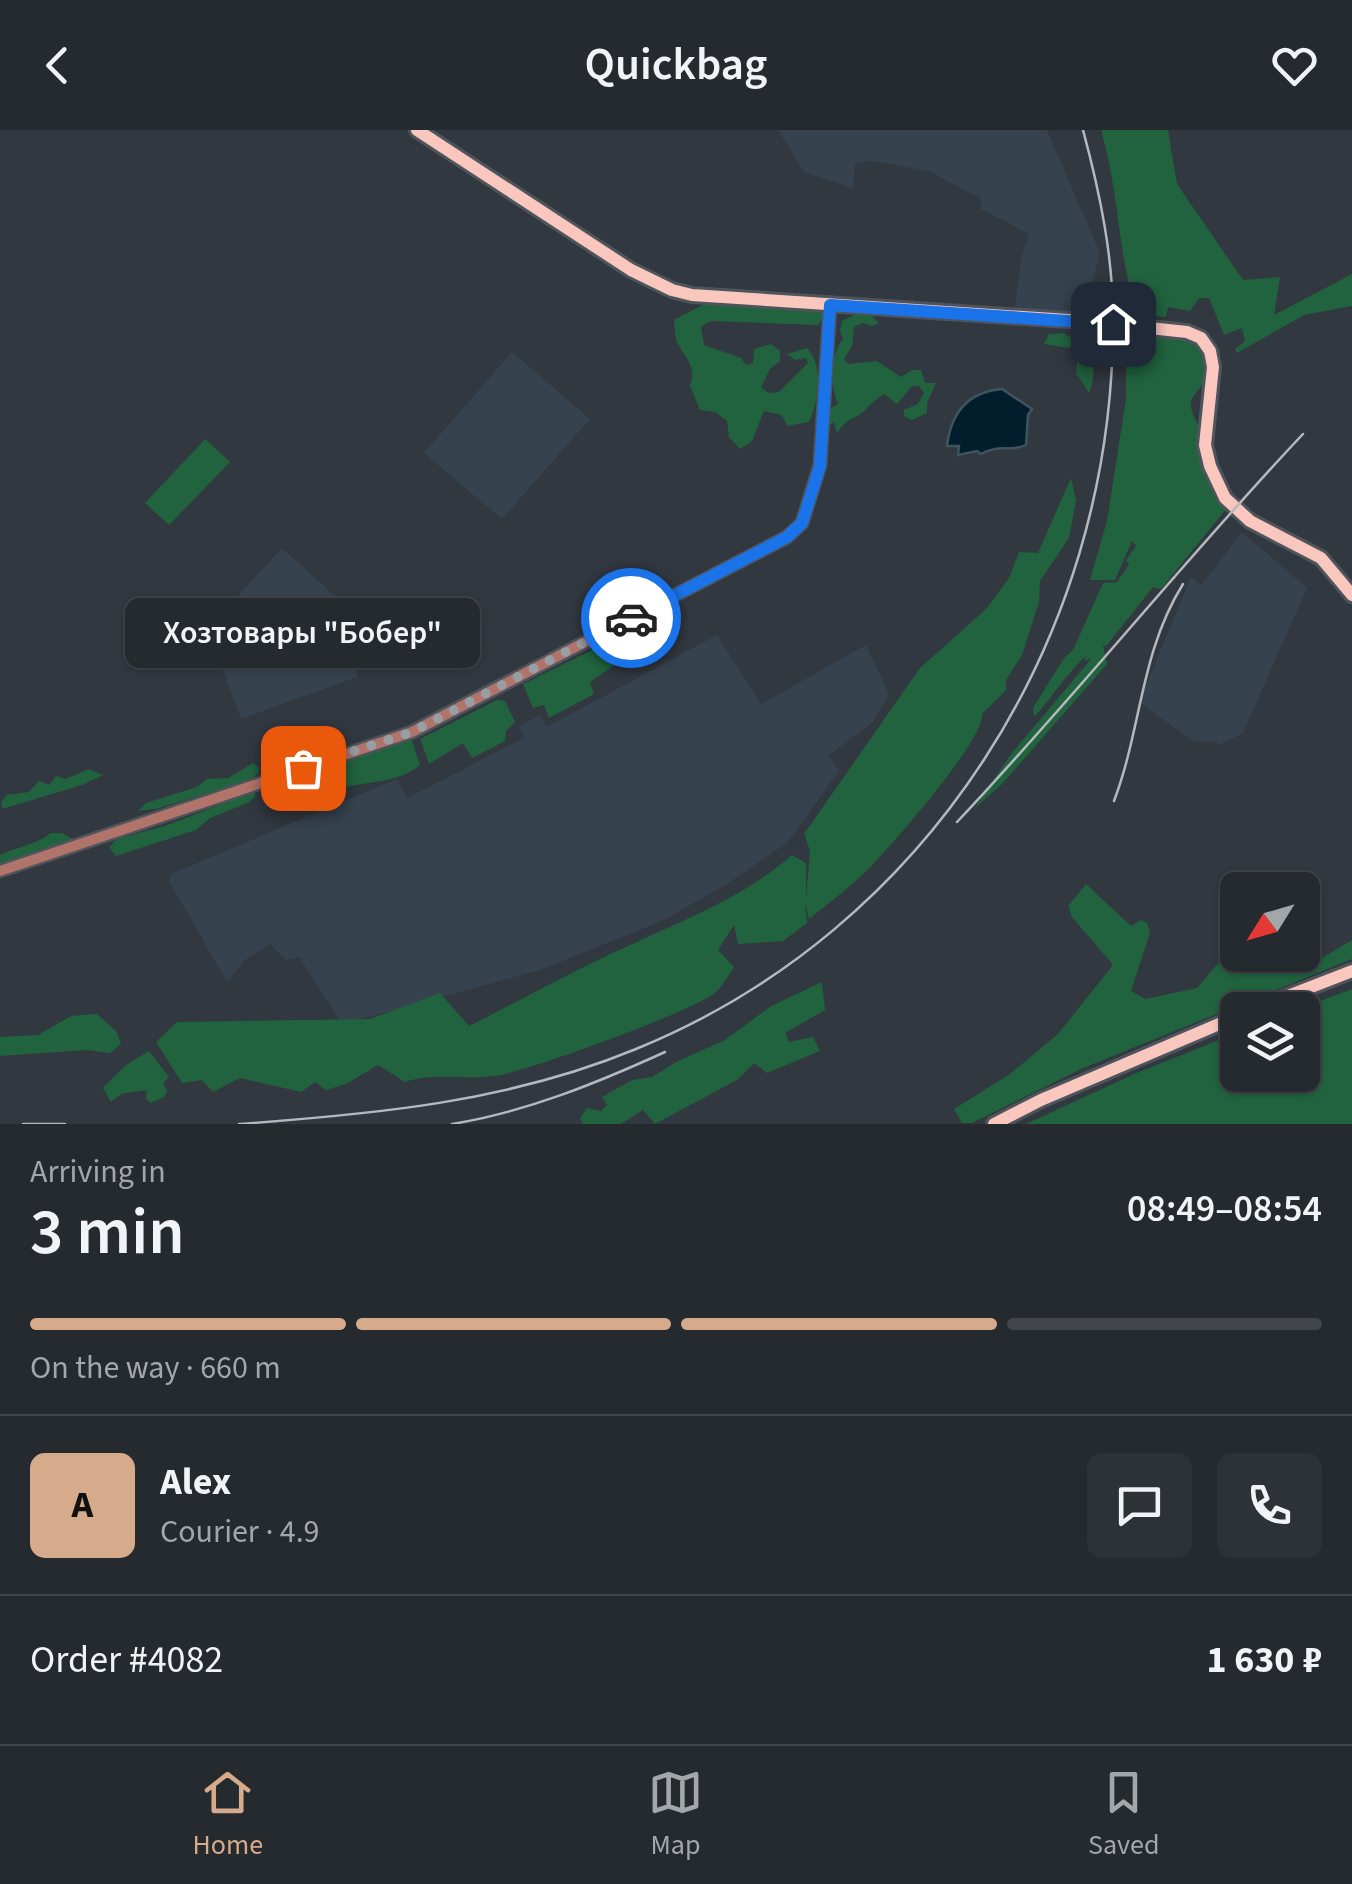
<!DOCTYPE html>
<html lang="en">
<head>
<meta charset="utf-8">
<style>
	:root { --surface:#252a2f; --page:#2d3237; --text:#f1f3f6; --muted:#a3a7aa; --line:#42464b; --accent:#d6ab8b }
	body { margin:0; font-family:"Source Sans 3",sans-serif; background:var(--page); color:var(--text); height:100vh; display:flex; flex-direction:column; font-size:38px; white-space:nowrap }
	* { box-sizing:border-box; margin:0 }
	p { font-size:32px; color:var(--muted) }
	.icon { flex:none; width:55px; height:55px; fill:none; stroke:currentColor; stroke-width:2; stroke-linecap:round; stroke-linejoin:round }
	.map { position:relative; height:994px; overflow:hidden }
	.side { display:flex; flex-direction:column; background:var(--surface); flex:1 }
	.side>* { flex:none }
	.needle { width:65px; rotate:233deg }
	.fabs { position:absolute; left:1220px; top:742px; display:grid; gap:20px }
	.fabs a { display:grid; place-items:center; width:100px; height:100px; border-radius:15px; background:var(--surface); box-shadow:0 2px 8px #0004,0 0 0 2px var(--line); font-size:50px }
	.pin { position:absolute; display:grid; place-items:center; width:85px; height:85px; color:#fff; margin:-42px; border-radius:20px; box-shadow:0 5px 15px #0006 }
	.courier { position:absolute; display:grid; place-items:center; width:100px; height:100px; margin:-50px; border:8px solid #1a73e8; border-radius:50%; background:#fff; color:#222; box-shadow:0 2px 12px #0007 }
	.bubble { position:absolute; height:70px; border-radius:15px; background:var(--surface); box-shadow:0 2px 8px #0004,0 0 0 2px var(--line); font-size:32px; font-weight:600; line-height:70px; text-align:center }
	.overview em { font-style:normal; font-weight:600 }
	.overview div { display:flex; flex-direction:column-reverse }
	.overview { display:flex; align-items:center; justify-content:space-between; height:170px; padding:0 30px }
	h1 { font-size:65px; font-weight:600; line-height:75px }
	.bar { display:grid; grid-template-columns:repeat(4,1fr); gap:15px 10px; align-content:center; height:120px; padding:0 30px }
	.bar i { height:12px; border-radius:8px; background:var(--line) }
	.bar .selected { background:var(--accent) }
	.bar p { grid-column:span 4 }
	.line { display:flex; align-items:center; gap:25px; padding:0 30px; border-top:2px solid var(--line) }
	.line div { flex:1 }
	.round { display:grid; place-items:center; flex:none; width:105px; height:105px; border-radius:15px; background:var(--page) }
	header { display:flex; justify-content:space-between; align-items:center; height:130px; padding:0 30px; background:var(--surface); font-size:45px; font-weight:600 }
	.dock { display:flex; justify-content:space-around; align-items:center; height:140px; border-top:2px solid var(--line); background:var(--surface); font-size:28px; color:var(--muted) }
	.dock a { display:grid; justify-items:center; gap:5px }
	.dock .selected { color:var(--accent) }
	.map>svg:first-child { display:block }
	.built { fill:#36424e }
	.green { fill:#21633f }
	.water { fill:#021d2c; stroke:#405460; stroke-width:2.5 }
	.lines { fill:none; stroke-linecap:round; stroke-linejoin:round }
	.minor-casing { stroke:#4e545b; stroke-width:15 }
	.major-casing { stroke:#4e545b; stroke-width:18 }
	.minor { stroke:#b0746a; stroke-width:10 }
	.major { stroke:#f9c7be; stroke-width:12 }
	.rail { stroke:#b5b9bf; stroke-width:2.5 }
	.done { stroke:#999ea4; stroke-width:10; stroke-dasharray:0 18 }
	.route { stroke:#1a73e8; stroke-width:12 }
</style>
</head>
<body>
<header><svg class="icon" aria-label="back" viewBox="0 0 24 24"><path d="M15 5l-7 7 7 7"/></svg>Quickbag<svg class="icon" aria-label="heart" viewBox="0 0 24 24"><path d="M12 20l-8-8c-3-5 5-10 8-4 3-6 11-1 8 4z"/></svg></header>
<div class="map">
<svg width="1352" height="994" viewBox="0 0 1352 994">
	<rect width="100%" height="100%" fill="#31383f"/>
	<path class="built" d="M 778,0 L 1047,0 L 1100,123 L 1082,188 L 1014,185 L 1021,129 L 1029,104 L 981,79 L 980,68 L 928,41 L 872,31 L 855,33 L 853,58 L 804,42 Z
		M 512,222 L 590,289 L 502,389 L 424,323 Z
		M 1242,402 L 1307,458 L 1243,603 L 1219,615 L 1216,612 L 1193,611 L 1139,572 L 1191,447 L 1201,455 Z
		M 282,418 L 356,485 L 357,547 L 241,589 L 208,498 Z
		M 717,505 L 761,574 L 866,515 L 889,564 L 873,592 L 829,625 L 839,641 L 788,712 L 727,754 L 662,791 L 540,840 L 342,894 L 299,827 L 286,830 L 270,814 L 245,830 L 227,852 L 169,751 L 171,744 L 397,649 L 407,668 L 524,608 L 519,596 L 540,585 L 547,597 Z"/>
	<path class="green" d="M 1101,0 L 1168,0 L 1177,54 L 1243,150 L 1280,147 L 1274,185 L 1352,144 L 1352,176 L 1304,185 L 1237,223 L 1235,219 L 1245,211 L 1242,198 L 1224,205 L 1209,168 L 1199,168 L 1190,181 L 1168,177 L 1166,187 L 1137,186 C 1118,125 1119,61 1101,0 Z
		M 704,174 L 818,179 L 825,185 L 818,195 L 710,191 L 701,197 L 704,215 L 741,228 L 746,235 L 753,233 L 754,219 L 771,214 L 780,221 L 780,231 L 770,239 L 761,257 L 768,263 L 779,262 L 808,233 L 806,228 L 795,230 L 787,224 L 807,218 C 824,236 819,272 809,292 L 788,296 L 781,285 L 764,281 L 752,311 L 740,319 L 729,307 L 727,291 L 715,282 L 700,280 L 690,256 C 696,237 688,231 679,216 C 674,208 675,198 674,190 Z
		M 854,185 L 871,185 L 879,193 L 872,196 L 863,193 L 854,197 L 852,216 L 844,229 L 848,234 L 877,231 L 901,247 L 912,240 L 921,240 L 925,253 L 936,253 L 927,273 L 927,283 L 912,290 L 904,286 L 904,280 L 918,274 L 924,263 L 919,256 L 912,256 L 897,274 L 884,264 C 875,269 872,274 864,281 C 851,292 849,286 837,303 L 834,292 L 826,297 L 831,278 L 838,274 C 830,257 830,223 843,209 L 840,200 L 842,191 Z
		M 1138,201 C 1165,205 1222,207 1205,250 C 1202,259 1189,265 1191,277 C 1192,284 1197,291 1199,299 C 1201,306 1200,314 1201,322 C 1205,341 1219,361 1227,378 L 1161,459 L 1153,457 L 1107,515 L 1103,516 L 1107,534 L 1003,653 L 974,679 L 1011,624 L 1092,528 L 1085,531 L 1085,527 C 1065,545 1053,567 1034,587 L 1033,578 L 1064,528 L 1073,520 L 1103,453 L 1117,452 L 1129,434 L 1126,430 L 1136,416 L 1132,411 L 1115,450 L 1090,450 L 1107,391 L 1126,269 L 1126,234 L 1135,222 Z
		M 1063,203 L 1072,208 L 1083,205 C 1094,220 1097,246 1089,263 L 1076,243 L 1079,214 L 1067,218 L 1044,214 L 1049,204 Z
		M 205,309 L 230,332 L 169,395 L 145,373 Z
		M 1071,348 L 1076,370 L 1069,408 L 1040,451 L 1039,472 L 1022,525 L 1006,550 L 1006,560 L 982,584 C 985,609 895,711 874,733 C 855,754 831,771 809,789 L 805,772 L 807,793 L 783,811 L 738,814 L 734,795 L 718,820 L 734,837 C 729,845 723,855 716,862 C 697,880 526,942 495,946 C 465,950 432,942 405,952 L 378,935 L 346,954 L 326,960 L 315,952 L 301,962 L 240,948 L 213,962 L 202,950 L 182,953 L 156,912 L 177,892 L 370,889 L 440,863 L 469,896 C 521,870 572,841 626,817 C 685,789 743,768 792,725 L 806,733 L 806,770 L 810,721 L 804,704 L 920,538 L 986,479 L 1009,448 L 1019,422 L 1038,423 Z
		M 613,510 L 625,511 L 628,526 L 590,552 L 594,564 L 549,588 L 544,575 L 533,578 L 523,554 Z
		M 497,570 L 505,571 L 515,592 L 506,601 L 505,611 L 472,628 L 463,613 L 429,634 L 420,609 Z
		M 411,608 L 420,635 C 399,653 368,651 342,658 C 321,663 301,679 279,674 L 277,660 L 282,654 L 296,652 L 309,644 Z
		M 253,633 L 259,638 L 258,644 L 250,650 L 156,679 L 138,681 L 146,673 L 197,657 L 207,649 L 228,648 Z
		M 89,639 L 103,645 L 82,655 L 2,679 L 1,672 L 7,665 L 29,662 L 39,651 L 49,655 L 56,646 L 65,649 Z
		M 253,662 L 256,665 L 250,672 L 210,688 L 196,700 L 116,726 L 109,717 L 117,709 L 165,696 Z
		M 51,703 L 62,703 L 72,709 L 39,725 L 0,736 L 0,725 C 16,717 38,714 51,703 Z
		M 1086,754 L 1131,796 L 1141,790 L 1147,793 L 1150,803 L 1131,861 L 1145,869 L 1197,858 L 1226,824 L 1237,821 L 1238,825 L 1302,825 L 1303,821 L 1317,831 L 1352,810 L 1352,829 L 1081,939 L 972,993 L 962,993 L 954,979 L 1010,944 L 1058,904 L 1113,835 L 1072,787 L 1068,776 Z
		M 822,852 L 825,880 L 785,903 L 789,912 L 813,907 L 820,921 L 767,943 L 754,933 L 737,950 L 655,994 L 643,980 L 621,994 L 583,994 L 580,988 L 587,978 L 601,981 L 607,975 L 602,967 L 632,950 L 652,947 L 678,931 L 725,910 L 771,876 Z
		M 1352,859 L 1352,994 L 1026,994 L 1134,944 L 1237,903 L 1238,945 L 1302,945 L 1302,880 L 1296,880 Z
		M 97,884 L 116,901 L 121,914 L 110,923 L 87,920 L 0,926 L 0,907 L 38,905 L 71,886 Z
		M 149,921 L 169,947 L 163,953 L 167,961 L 164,967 L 150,973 L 146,968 L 147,960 L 121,964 L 111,972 L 103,958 L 126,935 Z"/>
	<path class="water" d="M 1002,259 L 1032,279 L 1028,285 L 1026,315 C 1012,322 997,314 981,324 L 977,321 L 958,325 L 959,316 L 947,316 C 951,282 968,262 1002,259 Z"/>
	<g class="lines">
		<g class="minor-casing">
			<path id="minor" d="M 0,741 L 412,602 L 787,407 L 802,393 L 820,335 L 830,175"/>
		</g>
		<g class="major-casing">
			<path id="major" d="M 417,0 L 631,140 L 672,160 L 692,165 L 1083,191 L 1187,202 L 1201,208 L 1210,221 L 1213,237 L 1205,315 L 1210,336 L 1225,368 L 1250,391 L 1321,428 L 1352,465
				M 1252,880 L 1352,841
				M 994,994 L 1041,970 L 1238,886"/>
		</g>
		<use href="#minor" class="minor"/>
		<use href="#major" class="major"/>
		<path class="rail" d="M 1114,671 C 1142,597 1140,523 1183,454
			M 957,692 C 1076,566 1184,430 1303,304
			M 23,994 L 65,994
			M 239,994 C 376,984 508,972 636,919 C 928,800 1112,509 1113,196 C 1114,130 1100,63 1083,0
			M 452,994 C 526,982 597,953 665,922"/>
	</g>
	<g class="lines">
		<path class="done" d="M 303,638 L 412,602 L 631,488"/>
		<path class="route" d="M 631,488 L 787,407 L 802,393 L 820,336 L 830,175 L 1113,194"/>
	</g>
</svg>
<div class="fabs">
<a><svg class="needle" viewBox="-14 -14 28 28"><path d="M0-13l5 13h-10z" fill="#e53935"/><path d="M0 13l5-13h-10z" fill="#a3a7aa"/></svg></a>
<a><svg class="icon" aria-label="layers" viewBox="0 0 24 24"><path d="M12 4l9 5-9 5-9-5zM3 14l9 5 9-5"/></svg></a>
</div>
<div class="pin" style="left:303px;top:638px;background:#ea580c"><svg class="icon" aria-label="bag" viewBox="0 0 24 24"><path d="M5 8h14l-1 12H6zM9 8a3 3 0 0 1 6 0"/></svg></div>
<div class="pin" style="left:1113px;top:194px;background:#1f2937"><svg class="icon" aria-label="home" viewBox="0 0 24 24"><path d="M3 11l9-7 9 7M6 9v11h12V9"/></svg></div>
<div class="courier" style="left:631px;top:488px"><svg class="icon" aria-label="car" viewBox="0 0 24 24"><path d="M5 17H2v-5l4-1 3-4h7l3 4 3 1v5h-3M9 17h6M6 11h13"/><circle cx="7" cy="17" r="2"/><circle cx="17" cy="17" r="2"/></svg></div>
<div class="bubble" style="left:125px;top:468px;width:355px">Хозтовары &quot;Бобер&quot;</div>
</div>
<section class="side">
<div class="overview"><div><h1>3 min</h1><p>Arriving in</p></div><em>08:49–08:54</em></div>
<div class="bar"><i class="selected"></i><i class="selected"></i><i class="selected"></i><i></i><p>On the way · 660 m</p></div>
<div class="line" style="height:180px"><b class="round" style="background:var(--accent);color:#111">A</b><div><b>Alex</b><p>Courier · 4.9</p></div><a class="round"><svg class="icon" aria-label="chat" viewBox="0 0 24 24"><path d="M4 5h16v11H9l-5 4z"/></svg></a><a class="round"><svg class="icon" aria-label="phone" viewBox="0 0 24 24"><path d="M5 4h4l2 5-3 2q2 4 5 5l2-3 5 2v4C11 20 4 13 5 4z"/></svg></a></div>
<div class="line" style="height:130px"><div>Order #4082</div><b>1 630 ₽</b></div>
</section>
<nav class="dock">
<a class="selected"><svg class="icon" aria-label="home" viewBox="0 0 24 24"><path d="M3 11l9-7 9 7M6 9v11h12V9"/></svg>Home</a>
<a><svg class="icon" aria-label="map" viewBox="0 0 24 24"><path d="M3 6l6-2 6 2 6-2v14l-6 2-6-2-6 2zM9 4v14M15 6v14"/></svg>Map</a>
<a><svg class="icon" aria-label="saved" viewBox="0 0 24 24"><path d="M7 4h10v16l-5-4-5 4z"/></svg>Saved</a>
</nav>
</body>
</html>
